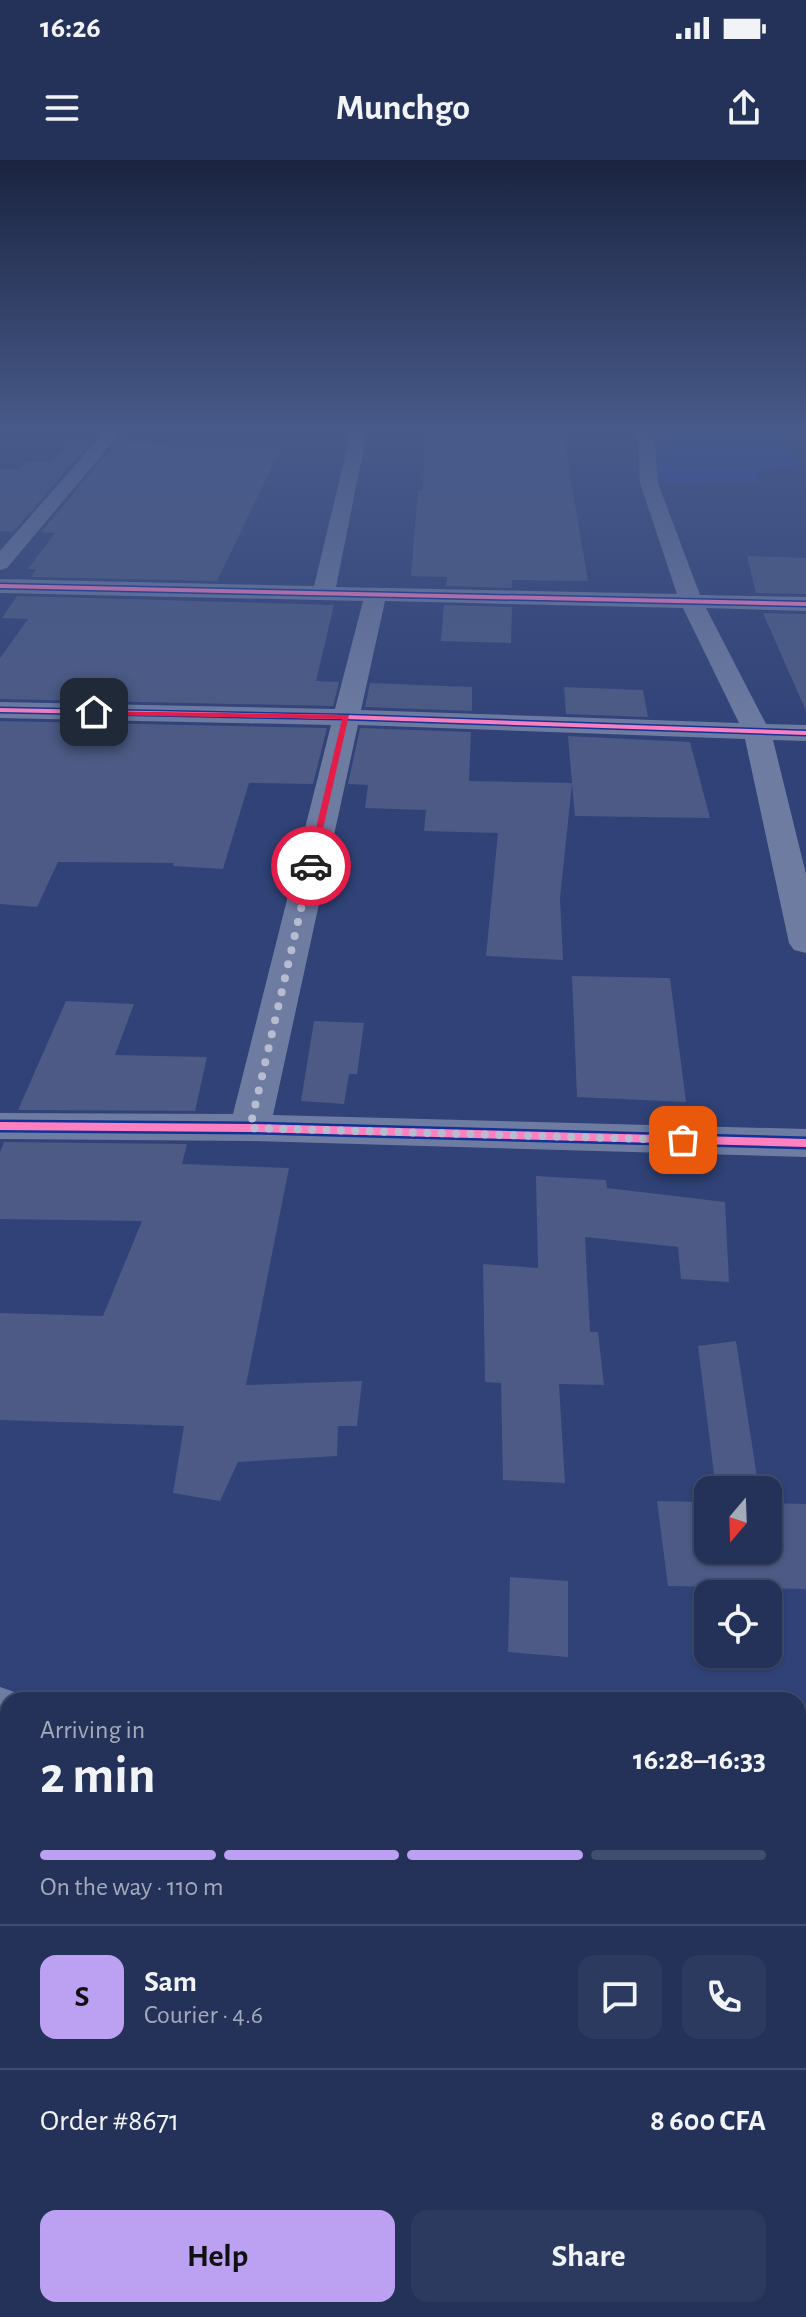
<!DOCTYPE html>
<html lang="en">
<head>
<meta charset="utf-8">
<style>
	:root { --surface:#243259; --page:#2c3a5f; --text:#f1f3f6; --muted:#a3aaba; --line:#414d6f; --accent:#bca0f2 }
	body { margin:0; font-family:"Alegreya Sans",sans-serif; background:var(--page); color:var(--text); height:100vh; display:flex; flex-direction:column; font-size:30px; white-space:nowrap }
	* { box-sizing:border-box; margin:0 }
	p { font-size:26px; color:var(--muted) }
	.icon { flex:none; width:44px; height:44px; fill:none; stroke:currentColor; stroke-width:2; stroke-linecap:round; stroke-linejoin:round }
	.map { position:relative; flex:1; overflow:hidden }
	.drawer { position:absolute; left:0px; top:1532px; width:806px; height:626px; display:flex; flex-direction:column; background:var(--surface); border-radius:24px 24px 0 0; box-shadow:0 2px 6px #0004,0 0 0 2px var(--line) }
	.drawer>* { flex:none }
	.needle { width:52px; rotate:199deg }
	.fabs { position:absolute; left:694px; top:1316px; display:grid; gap:16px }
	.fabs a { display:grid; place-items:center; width:88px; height:88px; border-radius:16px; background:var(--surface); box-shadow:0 2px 6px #0004,0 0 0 2px var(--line); font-size:40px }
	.pin { position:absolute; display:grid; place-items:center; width:68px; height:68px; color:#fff; margin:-34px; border-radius:16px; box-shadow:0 4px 12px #0006 }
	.courier { position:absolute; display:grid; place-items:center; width:80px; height:80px; margin:-40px; border:6px solid #e11d48; border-radius:50%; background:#fff; color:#222; box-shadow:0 2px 10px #0007 }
	.summary em { font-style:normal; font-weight:700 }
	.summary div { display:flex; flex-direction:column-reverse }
	.summary { display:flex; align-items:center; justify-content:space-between; height:136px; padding:0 40px }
	h1 { font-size:52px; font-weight:700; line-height:60px }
	.bar { display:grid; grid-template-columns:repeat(4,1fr); gap:12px 8px; align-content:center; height:96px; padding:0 40px }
	.bar i { height:10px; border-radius:6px; background:var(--line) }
	.bar .selected { background:var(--accent) }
	.bar p { grid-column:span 4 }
	.line { display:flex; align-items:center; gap:20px; padding:0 40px; border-top:2px solid var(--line) }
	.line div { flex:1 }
	.round { display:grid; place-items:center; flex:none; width:84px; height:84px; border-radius:16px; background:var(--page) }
	.button { display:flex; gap:16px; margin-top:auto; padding:16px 40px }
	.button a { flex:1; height:92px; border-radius:16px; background:var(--accent); color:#111; font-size:32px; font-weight:700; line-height:92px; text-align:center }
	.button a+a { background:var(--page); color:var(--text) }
	.status { display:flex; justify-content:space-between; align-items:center; height:56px; padding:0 40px; background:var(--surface); direction:ltr }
	.status svg { height:22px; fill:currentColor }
	header { display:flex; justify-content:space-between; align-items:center; height:104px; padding:0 40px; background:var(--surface); font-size:36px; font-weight:700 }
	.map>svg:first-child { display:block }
	.green { fill:#2649ac }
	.building { fill:#4c5a85 }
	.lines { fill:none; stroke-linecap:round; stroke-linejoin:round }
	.path { stroke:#6e7ca2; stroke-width:2; stroke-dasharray:2 3; stroke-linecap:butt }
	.minor { fill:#6e7ca2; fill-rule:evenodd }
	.cycleway-far1-casing { stroke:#123395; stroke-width:7 }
	.cycleway-casing { stroke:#123395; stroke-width:13 }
	.cycleway-far1 { stroke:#ff80c0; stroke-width:4 }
	.cycleway { stroke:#ff80c0; stroke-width:8 }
	.route { fill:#e11d48 }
	.done { stroke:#b7bdcf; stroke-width:8; stroke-dasharray:0 14.4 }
</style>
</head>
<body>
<div class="status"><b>16:26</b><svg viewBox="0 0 49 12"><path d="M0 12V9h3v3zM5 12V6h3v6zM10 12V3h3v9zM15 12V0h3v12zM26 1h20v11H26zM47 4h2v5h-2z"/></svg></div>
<header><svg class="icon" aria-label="menu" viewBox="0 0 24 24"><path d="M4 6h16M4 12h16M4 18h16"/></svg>Munchgo<svg class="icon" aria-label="share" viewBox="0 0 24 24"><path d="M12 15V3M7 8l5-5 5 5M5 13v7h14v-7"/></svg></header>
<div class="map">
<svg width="806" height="2157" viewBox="0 0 806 2157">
	<rect width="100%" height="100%" fill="#304277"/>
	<path class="green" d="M 662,277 L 785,279 L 798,309 L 757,310 L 758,321 L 649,323 Z"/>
	<path class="building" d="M 425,274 L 563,275 L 588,421 L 512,420 L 512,428 L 446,426 L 447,417 L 411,416 L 418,330 L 423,330 Z
		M 69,282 L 91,282 L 13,372 L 0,371 L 0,309 L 20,309 L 26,301 L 51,301 Z
		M 116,283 L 281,288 L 217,421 L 31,417 L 36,409 L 28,409 L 55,373 L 41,372 Z
		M 747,396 L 806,398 L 806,434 L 756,433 Z
		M 17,436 L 334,445 L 316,521 L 339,522 L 333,546 L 0,539 L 0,498 L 28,459 L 2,458 Z
		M 444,445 L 512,447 L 511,483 L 441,481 Z
		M 763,453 L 806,454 L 806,551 Z
		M 370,523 L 472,527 L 472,551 L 365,547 Z
		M 564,527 L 643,530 L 648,557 L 566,554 Z
		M 0,561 L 327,568 L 313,624 L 249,623 L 223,709 L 173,706 L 174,703 L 58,702 L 37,747 L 0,744 Z
		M 360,568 L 471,572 L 469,621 L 572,623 L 568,576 L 690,582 L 710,658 L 575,656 L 572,624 L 560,738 L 563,800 L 486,796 L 498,673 L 424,671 L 426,650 L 365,648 L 368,625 L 348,624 Z
		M 572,816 L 670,818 L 686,942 L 577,937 Z
		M 66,841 L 134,844 L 115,895 L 207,897 L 195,951 L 18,950 Z
		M 314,861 L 364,863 L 357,914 L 349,914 L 344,944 L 301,941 Z
		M 4,982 L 187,984 L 182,1004 L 289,1008 L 246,1225 L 362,1221 L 357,1266 L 338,1266 L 337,1296 L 238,1302 L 220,1341 L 173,1333 L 184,1266 L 0,1260 L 0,1153 L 103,1156 L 142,1061 L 0,1059 L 0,992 Z
		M 536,1016 L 606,1020 L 607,1028 L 725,1042 L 729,1122 L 681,1119 L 678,1087 L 585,1077 L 590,1172 L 598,1172 L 604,1225 L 559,1224 L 565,1323 L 503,1320 L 501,1223 L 485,1222 L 483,1104 L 538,1108 Z
		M 736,1181 L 759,1330 L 716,1330 L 698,1186 Z
		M 657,1341 L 708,1342 L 708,1390 L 768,1390 L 768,1343 L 806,1344 L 806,1429 L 668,1426 Z
		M 510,1417 L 568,1421 L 568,1497 L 508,1492 Z"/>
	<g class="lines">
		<path class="path" d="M 684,272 L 806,274"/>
		<path class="minor" d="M 104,272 L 121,272 L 7,408 L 0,410 L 0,391 Z
			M 351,272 L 367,272 L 336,427 L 677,434 L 640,323 L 638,272 L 654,272 L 658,323 L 700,435 L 806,437 L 806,451 L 706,448 L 766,564 L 806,565 L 806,581 L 773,580 L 806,714 L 806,793 L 794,790 L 789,783 L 745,579 L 358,565 L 273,955 L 806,969 L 806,997 L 250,981 L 0,979 L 0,953 L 233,954 L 331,565 L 0,558 L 0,542 L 335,549 L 363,441 L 0,433 L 0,419 L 314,426 ZM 385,441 L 683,448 L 739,563 L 361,550 Z
			M 0,1527 L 29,1537 L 31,1540 L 8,1540 L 8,1588 L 0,1587 Z
			M 798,1572 L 806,1573 L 806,1635 L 798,1634 Z
			M 8,1599 L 8,1689 L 0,1692 L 0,1602 Z"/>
		<g class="cycleway-far1-casing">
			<path id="cycleway-far1" d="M 0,426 L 806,444
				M 0,550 L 346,557 L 806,573"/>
		</g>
		<g class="cycleway-casing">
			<path id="cycleway" d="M 0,966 L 250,968 L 806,983"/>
		</g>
		<use href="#cycleway-far1" class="cycleway-far1"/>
		<use href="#cycleway" class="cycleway"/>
	</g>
	<linearGradient id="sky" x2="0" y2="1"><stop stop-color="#1a2441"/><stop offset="0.47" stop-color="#485a8a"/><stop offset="1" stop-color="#485a8a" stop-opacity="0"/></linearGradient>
	<rect width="806" height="574" fill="url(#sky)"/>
	<path class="route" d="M 92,551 L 349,555 L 314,708 L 307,706 L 342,559 L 94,555 Z"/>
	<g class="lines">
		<path class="done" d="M 311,706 L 250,968 L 683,980"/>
	</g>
</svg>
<div class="fabs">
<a><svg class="needle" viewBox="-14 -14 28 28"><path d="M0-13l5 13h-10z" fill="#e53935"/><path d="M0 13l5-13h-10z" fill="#a3aaba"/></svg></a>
<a><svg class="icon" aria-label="locate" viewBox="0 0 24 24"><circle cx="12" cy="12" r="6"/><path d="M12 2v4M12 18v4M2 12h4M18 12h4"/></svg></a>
</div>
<div class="pin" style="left:683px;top:980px;background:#ea580c"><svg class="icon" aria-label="bag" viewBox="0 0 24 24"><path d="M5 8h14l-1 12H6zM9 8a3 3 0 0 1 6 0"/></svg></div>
<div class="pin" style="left:94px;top:552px;background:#1f2937"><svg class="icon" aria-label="home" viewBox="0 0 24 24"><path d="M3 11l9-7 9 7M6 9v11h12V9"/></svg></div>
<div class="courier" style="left:311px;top:706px"><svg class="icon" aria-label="car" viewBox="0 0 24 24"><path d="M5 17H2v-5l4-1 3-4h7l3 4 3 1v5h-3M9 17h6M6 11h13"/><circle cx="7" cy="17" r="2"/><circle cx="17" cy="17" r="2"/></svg></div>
<section class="drawer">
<div class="summary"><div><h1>2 min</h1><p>Arriving in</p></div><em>16:28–16:33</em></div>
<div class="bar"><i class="selected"></i><i class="selected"></i><i class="selected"></i><i></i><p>On the way · 110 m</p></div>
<div class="line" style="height:144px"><b class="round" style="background:var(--accent);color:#111">S</b><div><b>Sam</b><p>Courier · 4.6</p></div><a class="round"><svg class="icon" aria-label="chat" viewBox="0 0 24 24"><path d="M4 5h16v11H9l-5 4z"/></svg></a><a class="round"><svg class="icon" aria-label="phone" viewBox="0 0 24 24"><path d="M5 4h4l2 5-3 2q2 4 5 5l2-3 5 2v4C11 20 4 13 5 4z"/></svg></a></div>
<div class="line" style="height:104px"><div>Order #8671</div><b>8 600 CFA</b></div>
<div class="button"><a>Help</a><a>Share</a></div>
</section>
</div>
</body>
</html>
